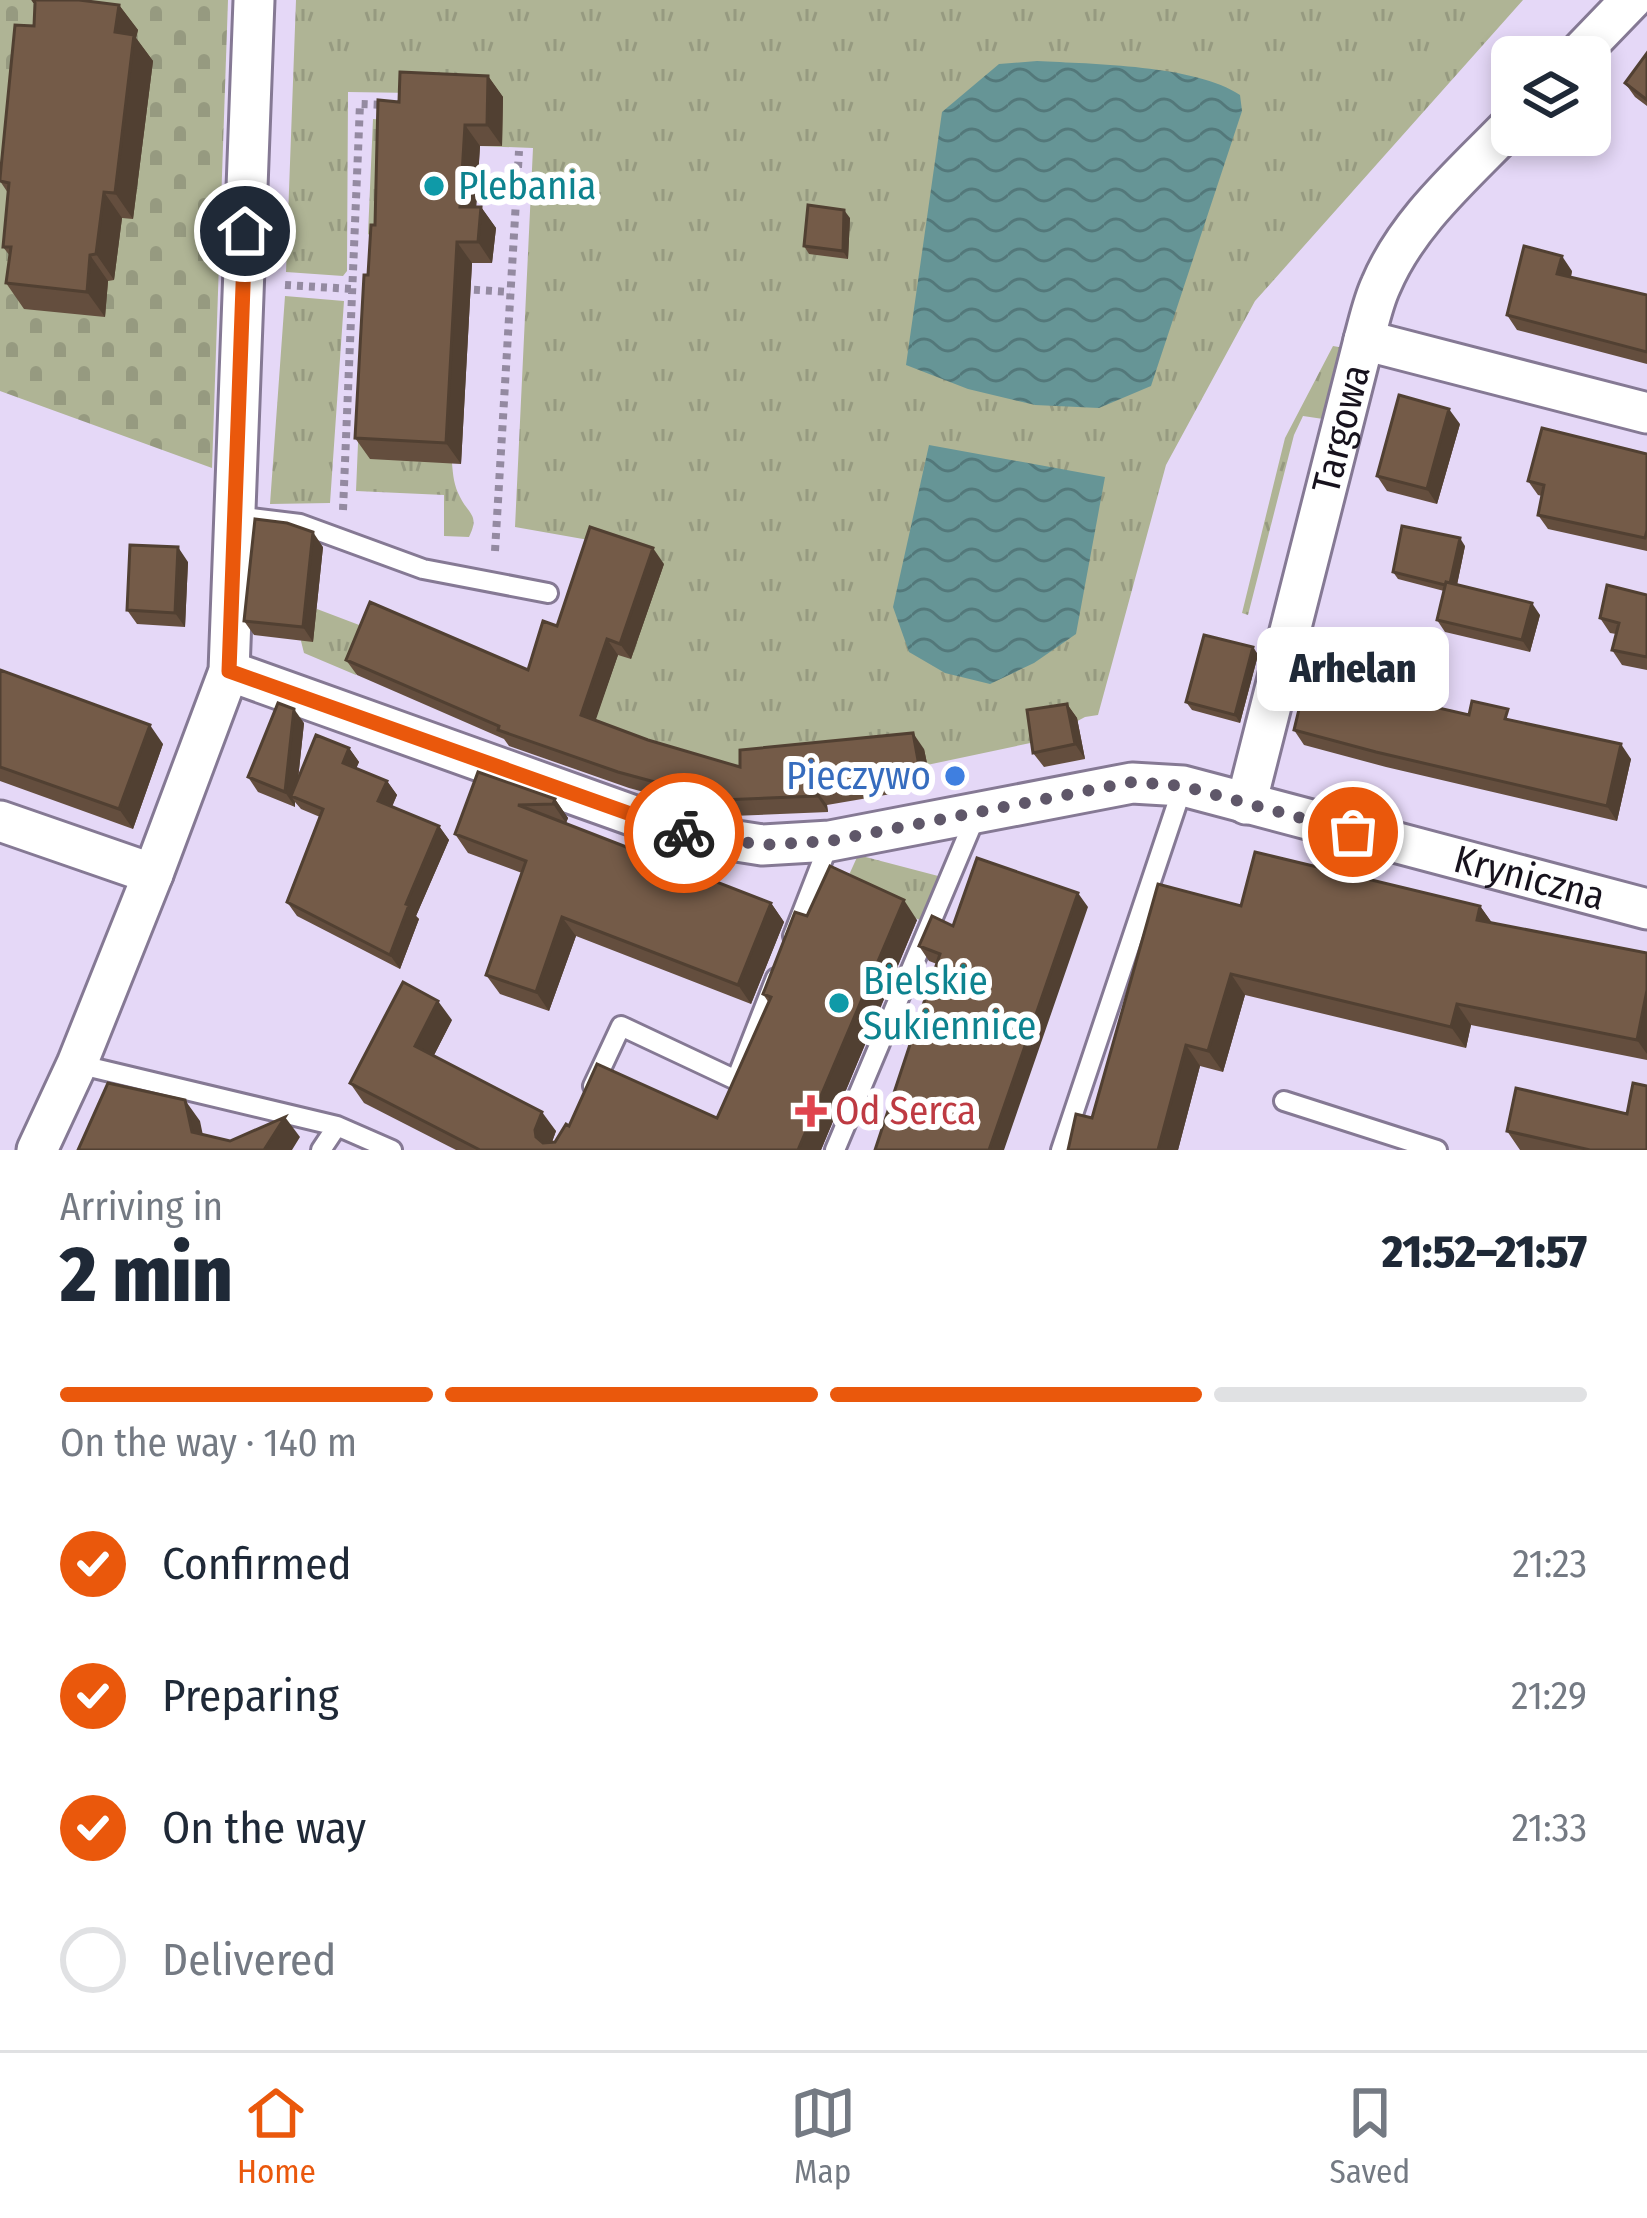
<!DOCTYPE html>
<html lang="en">
<head>
<meta charset="utf-8">
<style>
	:root { --surface:#fff; --page:#f6f6f7; --text:#1f2937; --muted:#747a83; --line:#e0e1e3; --accent:#ea580c }
	body { margin:0; font-family:"Fira Sans Condensed",sans-serif; background:var(--page); color:var(--text); height:100vh; display:flex; flex-direction:column; font-size:45px; white-space:nowrap }
	* { box-sizing:border-box; margin:0 }
	p { font-size:39px; color:var(--muted) }
	.icon { flex:none; width:66px; height:66px; fill:none; stroke:currentColor; stroke-width:2; stroke-linecap:round; stroke-linejoin:round }
	.map { position:relative; height:1150px; overflow:hidden }
	.sheet { display:flex; flex-direction:column; background:var(--surface); flex:1 }
	.sheet>* { flex:none }
	.tools { position:absolute; left:1491px; top:36px; display:grid; gap:24px }
	.tools a { display:grid; place-items:center; width:120px; height:120px; border-radius:18px; background:var(--surface); box-shadow:0 6px 18px #0003; font-size:60px }
	.pin { position:absolute; display:grid; place-items:center; width:102px; height:102px; color:#fff; margin:-51px; border:6px solid #fff; border-radius:50%; box-shadow:0 3px 12px #0007 }
	.courier { position:absolute; display:grid; place-items:center; width:120px; height:120px; margin:-60px; border:9px solid #ea580c; border-radius:50%; background:#fff; color:#222; box-shadow:0 3px 15px #0007 }
	.bubble { position:absolute; height:84px; border-radius:18px; background:var(--surface); box-shadow:0 6px 18px #0003; font-size:39px; font-weight:800; line-height:84px; text-align:center }
	.summary em { font-style:normal; font-weight:800 }
	.summary div { display:flex; flex-direction:column-reverse }
	.summary { display:flex; align-items:center; justify-content:space-between; height:204px; padding:0 60px }
	h1 { font-size:78px; font-weight:800; line-height:90px }
	.bar { display:grid; grid-template-columns:repeat(4,1fr); gap:18px 12px; align-content:center; height:144px; padding:0 60px }
	.bar i { height:15px; border-radius:9px; background:var(--line) }
	.bar .selected { background:var(--accent) }
	.bar p { grid-column:span 4 }
	ol { padding:0 60px; list-style:none }
	li { display:flex; align-items:center; gap:36px; height:132px }
	li p { margin-inline-start:auto }
	li .icon { padding:12px; border-radius:50%; background:var(--accent); color:#fff; stroke-width:4 }
	li:last-child { color:var(--muted) }
	li i { width:66px; height:66px; border:6px solid var(--line); border-radius:50% }
	.tabs { display:flex; justify-content:space-around; align-items:center; height:168px; border-top:3px solid var(--line); background:var(--surface); font-size:33px; color:var(--muted) }
	.tabs a { display:grid; justify-items:center; gap:6px }
	.tabs .selected { color:var(--accent) }
	.map>svg:first-child { display:block }
	.grass { fill:url(#grass-tufts) }
	.cemetery { fill:url(#cemetery-stones) }
	.water { fill:url(#water-waves) }
	.lines { fill:none; stroke-linecap:round; stroke-linejoin:round }
	.service-casing { stroke:#857994; stroke-width:24 }
	.minor-casing { stroke:#857994; stroke-width:45 }
	.path { stroke:#948aa1; stroke-width:8; stroke-dasharray:6 6; stroke-linecap:butt }
	.service { stroke:#fff; stroke-width:18 }
	.minor { stroke:#fff; stroke-width:39 }
	.wall { fill:#644e3e }
	.shaded-wall { fill:#514032 }
	.building { fill:#745b48; stroke:#514032; stroke-width:3 }
	.done { stroke:#5f5769; stroke-width:12; stroke-dasharray:0 21.6 }
	.route { stroke:#ea580c; stroke-width:15 }
	.culture-dot { fill:#0f9aa8; stroke:#fff; stroke-width:4.5 }
	.shop-dot { fill:#3f7fe0; stroke:#fff; stroke-width:4.5 }
	.health-dot { fill:#e0444e; stroke:#fff; stroke-width:4.5 }
	.labels { text-anchor:middle; dominant-baseline:central; stroke-width:12; stroke-linejoin:round; paint-order:stroke }
	.culture-label { font-size:39px; fill:#0d838f; stroke:#fff; text-anchor:start }
	.street-label { font-size:39px; fill:#17121d; stroke:#fff }
	.shop-label { font-size:39px; fill:#366cbe; stroke:#fff; text-anchor:end }
	.health-label { font-size:39px; fill:#be3a42; stroke:#fff; text-anchor:start }
</style>
</head>
<body>
<div class="map">
<svg width="1647" height="1150" viewBox="0 0 1647 1150">
	<defs>
		<pattern id="grass-tufts" width="24" height="20" patternUnits="userSpaceOnUse" patternTransform="scale(3)"><rect width="24" height="20" fill="#afb495"/><path d="M3 7l-1-3M5 7V3M7 7l1-3M15 17l-1-3M17 17v-4M19 17l1-3" fill="none" stroke="#969a80"/></pattern>
		<pattern id="cemetery-stones" width="16" height="16" patternUnits="userSpaceOnUse" patternTransform="scale(3)"><rect width="16" height="16" fill="#afb495"/><path d="M2 7V4a2 2 0 0 1 4 0v3zM10 15v-3a2 2 0 0 1 4 0v3z" fill="#969a80"/></pattern>
		<pattern id="water-waves" width="16" height="10" patternUnits="userSpaceOnUse" patternTransform="scale(3)"><rect width="16" height="10" fill="#669596"/><path d="M0 5q4-4 8 0t8 0" fill="none" stroke="#53787a"/></pattern>
	</defs>
	<rect width="100%" height="100%" fill="#e5d8f7"/>
	<path class="grass" d="M 296,0 L 1523,0 L 1255,301 L 1166,465 L 1098,715 L 1085,717 L 1040,741 L 927,765 L 751,785 L 539,725 L 600,542 L 515,527 L 533,148 L 479,146 L 385,246 L 368,234 L 373,119 L 413,122 L 413,93 L 348,92 L 347,271 L 343,276 L 286,272 Z
		M 285,296 L 344,301 L 330,503 L 270,504 Z
		M 363,325 L 452,463 C 453,475 454,486 460,497 C 469,515 480,515 469,537 L 444,536 L 444,495 L 356,491 Z
		M 1333,346 L 1350,349 L 1330,420 L 1303,416 L 1294,435 L 1248,615 L 1242,613 L 1285,438 Z
		M 317,609 L 375,631 L 356,675 L 304,653 L 301,641 Z
		M 858,855 L 942,877 L 924,922 L 844,886 Z"/>
	<path class="cemetery" d="M 0,0 L 228,0 L 212,468 L 0,391 Z"/>
	<path class="water" d="M 1037,61 C 1092,64 1196,65 1240,95 L 1242,111 L 1151,386 L 1099,408 L 1035,405 L 968,389 L 906,365 L 942,112 L 999,64 Z
		M 929,445 L 1105,477 L 1076,634 L 1034,663 L 990,684 L 945,673 L 909,652 L 893,607 Z"/>
	<g class="lines">
		<g class="service-casing">
			<path id="service" d="M 235,516 L 300,524 L 423,569 L 548,593
				M 793,936 L 830,841
				M 77,1064 L 337,1126 L 392,1150
				M 593,1086 L 621,1026 L 736,1080 L 776,978
				M 1284,1101 L 1437,1150
				M 321,1150 L 337,1126
				M 835,1150 L 977,813
				M 1061,1150 L 1183,786"/>
		</g>
		<g class="minor-casing">
			<g id="minor">
				<path d="M 1576,57 L 1631,0"/>
				<path d="M 1364,340 L 1647,413"/>
				<path id="s1" d="M 229,671 L 679,832 L 762,845 L 830,841 L 1132,783 L 1183,786 L 1647,909"/>
				<path id="s2" d="M 1246,804 L 1364,340 C 1369,322 1373,302 1381,285 C 1408,221 1465,173 1512,124"/>
				<path d="M 0,821 L 153,874"/>
				<path d="M 37,1150 L 77,1064 L 153,874 L 229,671 L 254,0"/>
			</g>
		</g>
		<path class="path" d="M 285,285 L 352,289
			M 462,289 L 510,292
			M 343,510 L 360,104 L 388,105
			M 495,551 L 519,151"/>
		<use href="#service" class="service"/>
		<use href="#minor" class="minor"/>
	</g>
	<path class="wall" d="M 35,3 L 119,5 L 138,30 L 136,38 L 153,61 L 133,219 L 122,218 L 114,280 L 108,281 L 105,317 L 24,309 L 6,283 L 10,256 L 3,247 L 8,193 L 0,181 L 34,26 Z
		M 1647,53 L 1647,106 L 1635,97 L 1625,83 Z
		M 488,76 L 503,97 L 502,146 L 480,146 L 476,207 L 481,207 L 496,228 L 492,263 L 472,263 L 461,464 L 370,459 L 355,438 L 368,275 L 375,225 L 399,102 Z
		M 850,218 L 848,259 L 809,254 L 804,246 Z
		M 1572,271 L 1571,277 L 1647,295 L 1647,364 L 1517,330 L 1507,315 Z
		M 1460,424 L 1437,504 L 1387,491 L 1377,476 Z
		M 1647,454 L 1647,551 L 1548,529 L 1538,515 L 1542,496 L 1538,495 L 1528,481 Z
		M 1465,546 L 1457,585 L 1540,615 L 1530,652 L 1445,632 L 1437,620 L 1444,591 L 1398,579 L 1393,572 Z
		M 323,547 L 313,642 L 254,635 L 244,621 Z
		M 188,562 L 185,627 L 137,624 L 127,610 Z
		M 664,564 L 631,659 L 618,655 L 595,720 L 648,740 L 740,767 L 924,749 L 932,787 L 827,805 L 828,812 L 732,816 L 629,788 L 509,746 L 504,739 L 357,675 L 346,660 L 528,670 L 557,626 Z
		M 1647,595 L 1647,670 L 1622,665 L 1612,650 L 1616,634 L 1610,633 L 1600,618 Z
		M 1253,647 L 1258,655 L 1240,723 L 1192,710 L 1186,702 Z
		M 0,670 L 163,744 L 133,829 L 0,781 Z
		M 1388,690 L 1394,698 L 1469,715 L 1516,721 L 1631,759 L 1617,821 L 1386,767 L 1304,745 L 1294,730 L 1318,701 Z
		M 1067,704 L 1077,718 L 1085,759 L 1044,767 L 1033,753 Z
		M 304,723 L 298,779 L 349,748 L 359,762 L 356,768 L 387,781 L 397,795 L 392,807 L 439,826 L 449,840 L 416,916 L 419,919 L 400,969 L 297,916 L 287,902 L 320,817 L 301,809 L 295,802 L 295,807 L 258,792 L 248,777 Z
		M 478,772 L 555,799 L 568,818 L 566,823 L 564,823 L 771,903 L 784,922 L 751,1004 L 576,936 L 549,1011 L 500,994 L 486,975 L 522,873 L 468,853 L 455,834 Z
		M 1241,906 L 1480,906 L 1492,923 L 1647,953 L 1647,1060 L 1471,1025 L 1466,1048 L 1245,995 L 1223,1072 L 1200,1066 L 1178,1150 L 1068,1150 L 1092,1118 Z
		M 1088,907 L 937,964 L 929,961 L 919,946 L 953,926 Z
		M 807,916 L 917,920 L 821,1150 L 456,1150 L 364,1103 L 350,1083 L 452,1020 L 434,1055 L 556,1131 L 552,1142 L 555,1142 L 569,1126 L 717,1118 L 769,1003 L 763,994 Z
		M 1507,1131 L 1647,1150 L 1520,1150 Z"/>
	<path class="shaded-wall" d="M 119,5 L 138,30 L 136,38 L 153,61 L 133,219 L 115,193 L 115,32 Z
		M 488,76 L 503,97 L 502,146 L 487,125 Z
		M 465,125 L 480,146 L 475,227 L 460,207 Z
		M 104,192 L 122,218 L 114,280 L 96,254 Z
		M 481,207 L 496,228 L 492,263 L 478,242 Z
		M 844,210 L 850,218 L 848,259 L 843,251 Z
		M 457,242 L 472,263 L 461,464 L 446,443 Z
		M 90,255 L 108,281 L 105,317 L 87,292 Z
		M 1562,256 L 1572,271 L 1568,289 L 1557,274 Z
		M 1449,409 L 1460,424 L 1437,504 L 1427,489 Z
		M 313,532 L 323,547 L 313,642 L 303,627 Z
		M 1460,538 L 1465,546 L 1455,594 L 1449,586 Z
		M 178,547 L 188,562 L 185,627 L 175,613 Z
		M 653,548 L 664,564 L 631,659 L 620,644 Z
		M 1532,603 L 1540,615 L 1530,652 L 1522,640 Z
		M 607,639 L 618,655 L 592,731 L 581,715 Z
		M 1253,647 L 1258,655 L 1240,723 L 1235,715 Z
		M 1067,704 L 1077,718 L 1085,759 L 1075,744 Z
		M 294,709 L 304,723 L 296,798 L 291,796 L 295,802 L 295,807 L 285,792 Z
		M 150,725 L 163,744 L 133,829 L 119,809 Z
		M 913,733 L 924,749 L 932,787 L 920,771 Z
		M 1621,744 L 1631,759 L 1617,821 L 1607,806 Z
		M 349,748 L 359,762 L 353,776 L 343,763 Z
		M 387,781 L 397,795 L 388,815 L 378,801 Z
		M 816,790 L 827,805 L 828,812 L 817,796 Z
		M 555,799 L 568,818 L 566,823 L 553,804 Z
		M 439,826 L 449,840 L 416,916 L 419,919 L 400,969 L 390,955 L 406,904 Z
		M 1078,893 L 1088,907 L 1004,1150 L 989,1150 Z
		M 904,900 L 917,920 L 821,1150 L 798,1150 Z
		M 771,903 L 784,922 L 751,1004 L 738,985 Z
		M 1480,906 L 1495,927 L 1477,920 Z
		M 562,917 L 576,936 L 549,1011 L 536,992 Z
		M 1231,974 L 1245,995 L 1223,1072 L 1208,1051 Z
		M 1647,990 L 1647,1054 L 1637,1040 Z
		M 438,1001 L 452,1020 L 429,1065 L 415,1046 Z
		M 1457,1004 L 1471,1025 L 1466,1048 L 1451,1027 Z
		M 1186,1045 L 1200,1066 L 1178,1150 L 1158,1150 Z
		M 185,1100 L 200,1121 L 206,1150 L 192,1132 Z
		M 542,1112 L 556,1131 L 549,1150 L 536,1137 L 535,1130 Z
		M 285,1117 L 300,1137 L 292,1150 L 264,1150 Z"/>
	<path class="building" d="M 33,0 L 79,0 L 119,5 L 115,32 L 134,35 L 115,193 L 104,192 L 96,254 L 90,255 L 87,292 L 6,283 L 11,247 L 3,247 L 9,183 L 0,181 L 0,178 L 15,25 L 34,26 L 35,3 Z
		M 1647,53 L 1647,100 L 1625,83 Z
		M 400,72 L 488,76 L 487,125 L 465,125 L 460,207 L 481,207 L 478,242 L 457,242 L 446,443 L 355,438 L 364,275 L 368,275 L 371,225 L 375,225 L 378,100 L 399,102 Z
		M 808,205 L 844,210 L 843,251 L 804,246 Z
		M 1524,246 L 1562,256 L 1557,274 L 1647,295 L 1647,352 L 1507,315 Z
		M 1399,395 L 1449,409 L 1427,489 L 1377,476 Z
		M 1542,428 L 1647,454 L 1647,530 L 1645,538 L 1538,515 L 1544,485 L 1528,481 Z
		M 255,519 L 287,523 L 313,532 L 303,627 L 244,621 Z
		M 1402,526 L 1460,538 L 1450,583 L 1446,582 L 1445,585 L 1393,572 Z
		M 590,527 L 653,548 L 620,644 L 607,639 L 581,715 L 648,740 L 740,767 L 740,750 L 913,733 L 920,771 L 816,790 L 817,796 L 721,800 L 618,772 L 498,730 L 499,726 L 346,660 L 370,602 L 528,670 L 543,621 L 557,626 Z
		M 130,545 L 178,547 L 175,613 L 127,610 Z
		M 1446,582 L 1532,603 L 1522,640 L 1437,620 Z
		M 1607,585 L 1647,595 L 1647,657 L 1612,650 L 1619,623 L 1600,618 Z
		M 1204,635 L 1253,647 L 1235,715 L 1186,702 Z
		M 0,670 L 150,725 L 119,809 L 0,767 Z
		M 1326,673 L 1388,690 L 1386,696 L 1469,715 L 1472,701 L 1508,709 L 1505,719 L 1621,744 L 1607,806 L 1376,752 L 1294,730 L 1302,697 L 1318,701 Z
		M 278,703 L 294,709 L 285,792 L 248,777 Z
		M 1067,704 L 1075,744 L 1033,753 L 1027,710 Z
		M 316,735 L 349,748 L 343,763 L 387,781 L 378,801 L 439,826 L 406,904 L 409,905 L 390,955 L 287,902 L 323,809 L 291,796 Z
		M 478,772 L 555,799 L 553,804 L 518,805 L 771,903 L 738,985 L 562,917 L 536,992 L 486,975 L 526,861 L 455,834 Z
		M 1255,852 L 1480,906 L 1477,920 L 1647,953 L 1647,990 L 1637,1040 L 1457,1004 L 1451,1027 L 1231,974 L 1208,1051 L 1186,1045 L 1158,1150 L 1068,1150 L 1076,1114 L 1092,1118 L 1158,884 L 1241,906 Z
		M 977,858 L 1078,893 L 989,1150 L 875,1150 L 940,954 L 919,946 L 932,916 L 953,926 Z
		M 830,866 L 904,900 L 798,1150 L 480,1150 L 350,1083 L 403,982 L 438,1001 L 415,1046 L 542,1112 L 535,1130 L 536,1137 L 543,1143 L 555,1142 L 566,1124 L 569,1126 L 597,1064 L 717,1118 L 771,997 L 763,994 L 795,912 L 807,916 Z
		M 108,1083 L 185,1100 L 192,1132 L 230,1141 L 285,1117 L 264,1150 L 78,1150 Z
		M 1633,1083 L 1647,1086 L 1647,1150 L 1590,1150 L 1507,1131 L 1516,1088 L 1627,1114 Z"/>
	<g class="lines">
		<path class="done" d="M 684,833 L 762,845 L 830,841 L 1132,782 L 1183,786 L 1353,832"/>
		<path class="route" d="M 245,231 L 229,671 L 684,833"/>
	</g>
	<g class="culture-dot">
		<circle cx="434" cy="186" r="12"/>
		<circle cx="839" cy="1003" r="12"/>
	</g>
	<circle class="shop-dot" cx="955" cy="776" r="12"/>
	<path class="health-dot" d="M805 1093h12v12h12v12h-12v12h-12v-12h-12v-12h12z"/>
	<g class="labels">
		<g class="culture-label">
			<text x="458" y="186">Plebania</text>
			<text x="863" y="981">Bielskie<tspan x="863" dy="45">Sukiennice</tspan></text>
		</g>
		<g class="street-label">
			<text stroke="none"><textPath href="#s2" startOffset="387">Targowa</textPath></text>
			<text stroke="none"><textPath href="#s1" startOffset="1347">Kryniczna</textPath></text>
		</g>
		<g class="shop-label">
			<text x="931" y="776">Pieczywo</text>
		</g>
		<g class="health-label">
			<text x="835" y="1111">Od Serca</text>
		</g>
	</g>
</svg>
<div class="tools">
<a><svg class="icon" aria-label="layers" viewBox="0 0 24 24"><path d="M12 4l9 5-9 5-9-5zM3 14l9 5 9-5"/></svg></a>
</div>
<div class="pin" style="left:1353px;top:832px;background:#ea580c"><svg class="icon" aria-label="bag" viewBox="0 0 24 24"><path d="M5 8h14l-1 12H6zM9 8a3 3 0 0 1 6 0"/></svg></div>
<div class="pin" style="left:245px;top:231px;background:#1f2937"><svg class="icon" aria-label="home" viewBox="0 0 24 24"><path d="M3 11l9-7 9 7M6 9v11h12V9"/></svg></div>
<div class="courier" style="left:684px;top:833px"><svg class="icon" aria-label="bike" viewBox="0 0 24 24"><circle cx="6" cy="16" r="4"/><circle cx="18" cy="16" r="4"/><path d="M6 16l4-8h5l3 8M10 8l3 8H6M13 5h3"/></svg></div>
<div class="bubble" style="left:1257px;top:627px;width:192px">Arhelan</div>
</div>
<section class="sheet">
<div class="summary"><div><h1>2 min</h1><p>Arriving in</p></div><em>21:52–21:57</em></div>
<div class="bar"><i class="selected"></i><i class="selected"></i><i class="selected"></i><i></i><p>On the way · 140 m</p></div>
<ol>
<li><svg class="icon" aria-label="check" viewBox="0 0 24 24"><path d="M5 12l5 5 9-10"/></svg>Confirmed<p>21:23</p></li>
<li><svg class="icon" aria-label="check" viewBox="0 0 24 24"><path d="M5 12l5 5 9-10"/></svg>Preparing<p>21:29</p></li>
<li><svg class="icon" aria-label="check" viewBox="0 0 24 24"><path d="M5 12l5 5 9-10"/></svg>On the way<p>21:33</p></li>
<li><i></i>Delivered</li>
</ol>
</section>
<nav class="tabs">
<a class="selected"><svg class="icon" aria-label="home" viewBox="0 0 24 24"><path d="M3 11l9-7 9 7M6 9v11h12V9"/></svg>Home</a>
<a><svg class="icon" aria-label="map" viewBox="0 0 24 24"><path d="M3 6l6-2 6 2 6-2v14l-6 2-6-2-6 2zM9 4v14M15 6v14"/></svg>Map</a>
<a><svg class="icon" aria-label="saved" viewBox="0 0 24 24"><path d="M7 4h10v16l-5-4-5 4z"/></svg>Saved</a>
</nav>
</body>
</html>
